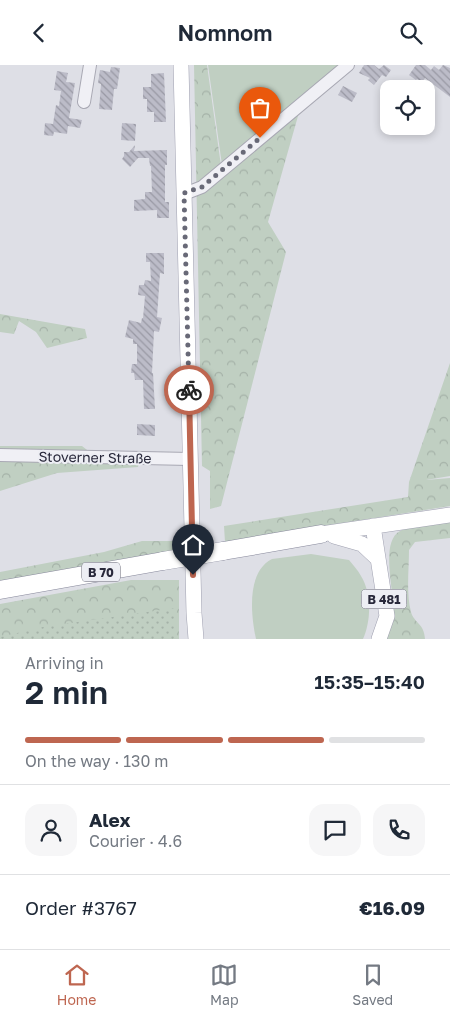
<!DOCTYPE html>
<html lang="en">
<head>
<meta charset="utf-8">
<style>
	:root { --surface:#fff; --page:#f6f6f7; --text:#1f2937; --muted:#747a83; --line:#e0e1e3; --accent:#be6650 }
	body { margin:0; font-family:"Golos Text",sans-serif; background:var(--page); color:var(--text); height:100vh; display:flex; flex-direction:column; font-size:19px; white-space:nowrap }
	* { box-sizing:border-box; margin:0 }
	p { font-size:16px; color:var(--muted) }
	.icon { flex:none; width:28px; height:28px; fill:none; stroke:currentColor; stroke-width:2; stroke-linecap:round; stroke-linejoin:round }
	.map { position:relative; height:574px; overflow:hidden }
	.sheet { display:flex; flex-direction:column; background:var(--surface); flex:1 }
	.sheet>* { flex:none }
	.tools { position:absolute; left:380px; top:15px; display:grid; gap:10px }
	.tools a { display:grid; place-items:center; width:55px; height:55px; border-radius:10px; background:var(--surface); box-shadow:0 2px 8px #0003; font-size:25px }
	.pin { position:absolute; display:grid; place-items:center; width:42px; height:42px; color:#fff; margin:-51px -21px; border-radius:50% 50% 50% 0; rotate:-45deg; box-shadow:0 0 5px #0007 }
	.pin .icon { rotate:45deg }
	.courier { position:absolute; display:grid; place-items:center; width:50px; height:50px; margin:-25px; border:4px solid #be6650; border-radius:50%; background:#fff; color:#222; box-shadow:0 1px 6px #0007 }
	.overview em { font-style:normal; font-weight:600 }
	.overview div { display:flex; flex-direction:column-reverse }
	.overview { display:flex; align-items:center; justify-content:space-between; height:85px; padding:0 25px }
	h1 { font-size:32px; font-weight:600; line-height:38px }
	.bar { display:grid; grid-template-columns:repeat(4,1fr); gap:8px 5px; align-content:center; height:60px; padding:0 25px }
	.bar i { height:6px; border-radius:4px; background:var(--line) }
	.bar .selected { background:var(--accent) }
	.bar p { grid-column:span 4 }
	.line { display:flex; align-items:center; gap:12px; padding:0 25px; border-top:1px solid var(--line) }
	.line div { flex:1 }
	.round { display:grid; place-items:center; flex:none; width:52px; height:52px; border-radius:15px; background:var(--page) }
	header { display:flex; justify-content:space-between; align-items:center; height:65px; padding:0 25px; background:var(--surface); font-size:22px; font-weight:600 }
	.tabs { display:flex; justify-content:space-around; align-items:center; height:70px; border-top:1px solid var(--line); background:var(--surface); font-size:14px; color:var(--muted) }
	.tabs a { display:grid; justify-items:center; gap:2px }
	.tabs .selected { color:var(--accent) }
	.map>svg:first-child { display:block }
	.grass { fill:#c0cfc2 }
	.forest { fill:url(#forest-crowns) }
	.park { fill:url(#park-dots) }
	.building { fill:url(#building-back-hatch) }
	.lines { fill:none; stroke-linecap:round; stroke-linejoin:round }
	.minor-casing { stroke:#a8a8b3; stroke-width:14 }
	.major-casing { stroke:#9fa0b0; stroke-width:16 }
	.highway-casing { stroke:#87889b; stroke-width:19 }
	.minor { stroke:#f0f0f5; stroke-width:12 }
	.major { stroke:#fff; stroke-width:15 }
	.highway { stroke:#fff; stroke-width:18 }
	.highway-bridge-casing { stroke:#87889b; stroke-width:19; stroke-linecap:butt }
	.highway-bridge { stroke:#fff; stroke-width:18 }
	.done { stroke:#686977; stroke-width:5; stroke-dasharray:0 9 }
	.route { stroke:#be6650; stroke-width:6 }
	.labels { text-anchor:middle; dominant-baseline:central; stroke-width:4; stroke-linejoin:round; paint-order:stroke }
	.shield { fill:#edeef4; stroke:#646472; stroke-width:1 }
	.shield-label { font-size:12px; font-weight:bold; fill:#29293b }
	.street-label { font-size:14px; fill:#29293b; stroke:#edeef4 }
</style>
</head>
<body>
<header><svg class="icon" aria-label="back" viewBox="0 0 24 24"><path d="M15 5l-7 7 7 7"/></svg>Nomnom<svg class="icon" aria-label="search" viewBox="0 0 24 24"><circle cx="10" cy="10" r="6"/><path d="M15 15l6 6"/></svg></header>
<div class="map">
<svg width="450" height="574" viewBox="0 0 450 574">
	<defs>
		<pattern id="forest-crowns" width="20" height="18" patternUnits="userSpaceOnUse" patternTransform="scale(1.25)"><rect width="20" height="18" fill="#c0cfc2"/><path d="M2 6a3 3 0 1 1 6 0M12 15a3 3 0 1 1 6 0" fill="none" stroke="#a5b2a8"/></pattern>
		<pattern id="park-dots" width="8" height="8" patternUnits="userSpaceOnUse" patternTransform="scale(1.25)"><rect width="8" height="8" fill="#c0cfc2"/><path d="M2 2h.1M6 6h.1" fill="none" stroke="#a5b2a8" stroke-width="1.8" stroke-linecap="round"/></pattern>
		<pattern id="building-back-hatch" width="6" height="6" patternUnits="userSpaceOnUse" patternTransform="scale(1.25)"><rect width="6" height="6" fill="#bcbcc8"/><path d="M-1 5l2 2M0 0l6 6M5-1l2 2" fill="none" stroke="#9999a4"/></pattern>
	</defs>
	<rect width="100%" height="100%" fill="#dedfe6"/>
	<path class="grass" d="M 208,0 L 340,0 L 222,100 Z
		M 311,489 L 349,495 C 353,500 358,505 361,511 C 372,529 371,556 363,574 L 256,574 C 251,551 246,507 272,494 Z"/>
	<path class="forest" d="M 194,0 L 207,0 L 222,108 L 300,44 L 268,157 L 286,187 L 221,441 L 210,444 L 210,406 L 202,401 Z
		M 0,249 L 85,264 L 87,273 L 47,283 L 36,267 L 19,256 L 14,269 L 0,267 Z
		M 450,298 L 450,411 L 426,415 L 450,413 L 450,441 L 225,477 L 224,461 L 408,432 L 409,417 Z
		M 0,381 L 82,381 L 105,399 L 139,397 L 138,402 L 57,408 L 0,426 Z
		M 450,455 L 450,473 L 415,477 L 409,485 C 409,505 406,528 411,547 C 414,558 424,558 425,574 L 386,574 C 390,565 393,554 393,544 C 394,524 380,477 400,466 C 415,458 434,458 450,455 Z
		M 142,476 L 175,476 L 175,487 L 0,521 L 0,507 L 104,487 Z
		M 131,515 L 179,515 L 179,574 L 0,574 L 0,539 Z"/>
	<path class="park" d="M 175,543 L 175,574 L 0,574 L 0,572 L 43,562 Z"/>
	<path class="building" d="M 364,0 L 374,0 L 379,4 L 384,0 L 391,5 L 386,12 L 382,10 L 374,20 L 368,15 L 370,13 L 359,8 Z
		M 416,0 L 425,0 L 431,5 L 434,1 L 439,5 L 443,0 L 450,3 L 450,32 L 425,13 L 422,17 L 417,14 L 416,15 L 409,10 Z
		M 111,2 L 120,3 L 117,24 L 114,24 L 112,45 L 99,44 L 101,19 L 98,18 L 100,5 L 110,7 Z
		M 57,6 L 68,8 L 66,17 L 75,18 L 69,53 L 82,55 L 80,63 L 68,61 L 67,69 L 54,67 L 53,71 L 44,70 L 45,58 L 53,59 L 56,40 L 59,41 L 61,26 L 54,25 Z
		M 164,8 L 166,57 L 154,57 L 154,47 L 147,47 L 147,34 L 143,34 L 143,22 L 151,22 L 151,9 Z
		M 343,21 L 357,28 L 352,37 L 338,30 Z
		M 122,58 L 136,59 L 135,76 L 121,75 Z
		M 135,80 L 134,86 L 167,85 L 167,100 L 165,100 L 165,137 L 169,137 L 169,153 L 157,153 L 157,145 L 134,146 L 134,135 L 145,134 L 145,127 L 152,127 L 151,101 L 150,101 L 149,93 L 138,93 L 130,102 L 122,94 L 124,91 L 124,87 L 129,87 Z
		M 146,188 L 164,188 L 164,209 L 160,208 L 157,252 L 162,253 L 159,267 L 154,266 L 152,308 L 153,308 L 155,344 L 144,344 L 143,315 L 135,315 L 134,308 L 131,308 L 132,299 L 137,299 L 137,279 L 133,279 L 133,274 L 125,272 L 129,255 L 141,258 L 142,253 L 143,253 L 145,231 L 138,230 L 139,220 L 144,220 L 145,215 L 151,216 L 150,197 L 146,197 Z
		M 137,359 L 155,360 L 155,371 L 137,370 Z"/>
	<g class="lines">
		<g class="minor-casing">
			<path id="minor" d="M 84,37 L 90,0
				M 184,129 L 202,122 L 348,0
				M 0,390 L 190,394"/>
		</g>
		<g class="major-casing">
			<path id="major" d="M 181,0 L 194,548 L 196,574
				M 373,461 L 387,551 L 379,574
				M 321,469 L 450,450
				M 334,471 L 362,479 L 378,494"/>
		</g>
		<g class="highway-casing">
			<path id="highway" d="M 223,486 L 321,469
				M 0,525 L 163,496"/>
		</g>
		<use href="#minor" class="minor"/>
		<use href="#major" class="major"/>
		<use href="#highway" class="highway"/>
		<g class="highway-bridge-casing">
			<path id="highway-bridge" d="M 163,496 L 223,486"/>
		</g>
		<use href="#highway-bridge" class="highway-bridge"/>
	</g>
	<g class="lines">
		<path class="done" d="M 189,325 L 184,128 L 202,122 L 260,73"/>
		<path class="route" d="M 189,325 L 193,510"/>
	</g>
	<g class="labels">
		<g class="shield">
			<rect x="82" y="497.5" width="38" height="19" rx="4"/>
			<rect x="361.5" y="524.5" width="45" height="19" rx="4"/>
		</g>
		<g class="shield-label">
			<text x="101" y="507">B 70</text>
			<text x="384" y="534">B 481</text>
		</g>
		<g class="street-label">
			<text transform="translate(95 392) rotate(1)">Stoverner Straße</text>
		</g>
	</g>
</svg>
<div class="tools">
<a><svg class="icon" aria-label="locate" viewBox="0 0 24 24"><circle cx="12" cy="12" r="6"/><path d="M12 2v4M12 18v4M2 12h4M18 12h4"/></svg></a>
</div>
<div class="pin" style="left:260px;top:73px;background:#ea580c"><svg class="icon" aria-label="bag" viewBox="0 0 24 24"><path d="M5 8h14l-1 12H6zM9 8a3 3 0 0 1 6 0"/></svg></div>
<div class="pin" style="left:193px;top:510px;background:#1f2937"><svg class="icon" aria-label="home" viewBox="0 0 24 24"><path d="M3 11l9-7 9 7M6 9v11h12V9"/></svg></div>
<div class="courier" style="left:189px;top:325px"><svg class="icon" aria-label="bike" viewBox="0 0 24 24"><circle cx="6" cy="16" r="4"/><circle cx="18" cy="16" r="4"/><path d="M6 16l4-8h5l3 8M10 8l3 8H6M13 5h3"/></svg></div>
</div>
<section class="sheet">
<div class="overview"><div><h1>2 min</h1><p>Arriving in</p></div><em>15:35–15:40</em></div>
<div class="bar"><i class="selected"></i><i class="selected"></i><i class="selected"></i><i></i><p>On the way · 130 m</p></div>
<div class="line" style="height:90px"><a class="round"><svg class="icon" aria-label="person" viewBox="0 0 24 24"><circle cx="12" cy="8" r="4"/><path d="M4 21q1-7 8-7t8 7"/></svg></a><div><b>Alex</b><p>Courier · 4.6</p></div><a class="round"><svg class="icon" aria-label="chat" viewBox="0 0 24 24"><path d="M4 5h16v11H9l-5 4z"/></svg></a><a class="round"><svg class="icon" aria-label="phone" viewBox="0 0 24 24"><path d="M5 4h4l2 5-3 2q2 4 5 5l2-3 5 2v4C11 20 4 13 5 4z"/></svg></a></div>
<div class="line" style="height:65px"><div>Order #3767</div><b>€16.09</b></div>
</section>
<nav class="tabs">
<a class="selected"><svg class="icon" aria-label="home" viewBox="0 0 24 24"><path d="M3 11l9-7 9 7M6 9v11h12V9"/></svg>Home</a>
<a><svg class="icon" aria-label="map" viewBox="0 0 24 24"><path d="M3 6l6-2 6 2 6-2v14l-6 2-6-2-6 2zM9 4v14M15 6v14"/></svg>Map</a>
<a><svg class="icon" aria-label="saved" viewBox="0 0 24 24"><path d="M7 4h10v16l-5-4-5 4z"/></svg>Saved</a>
</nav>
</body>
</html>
